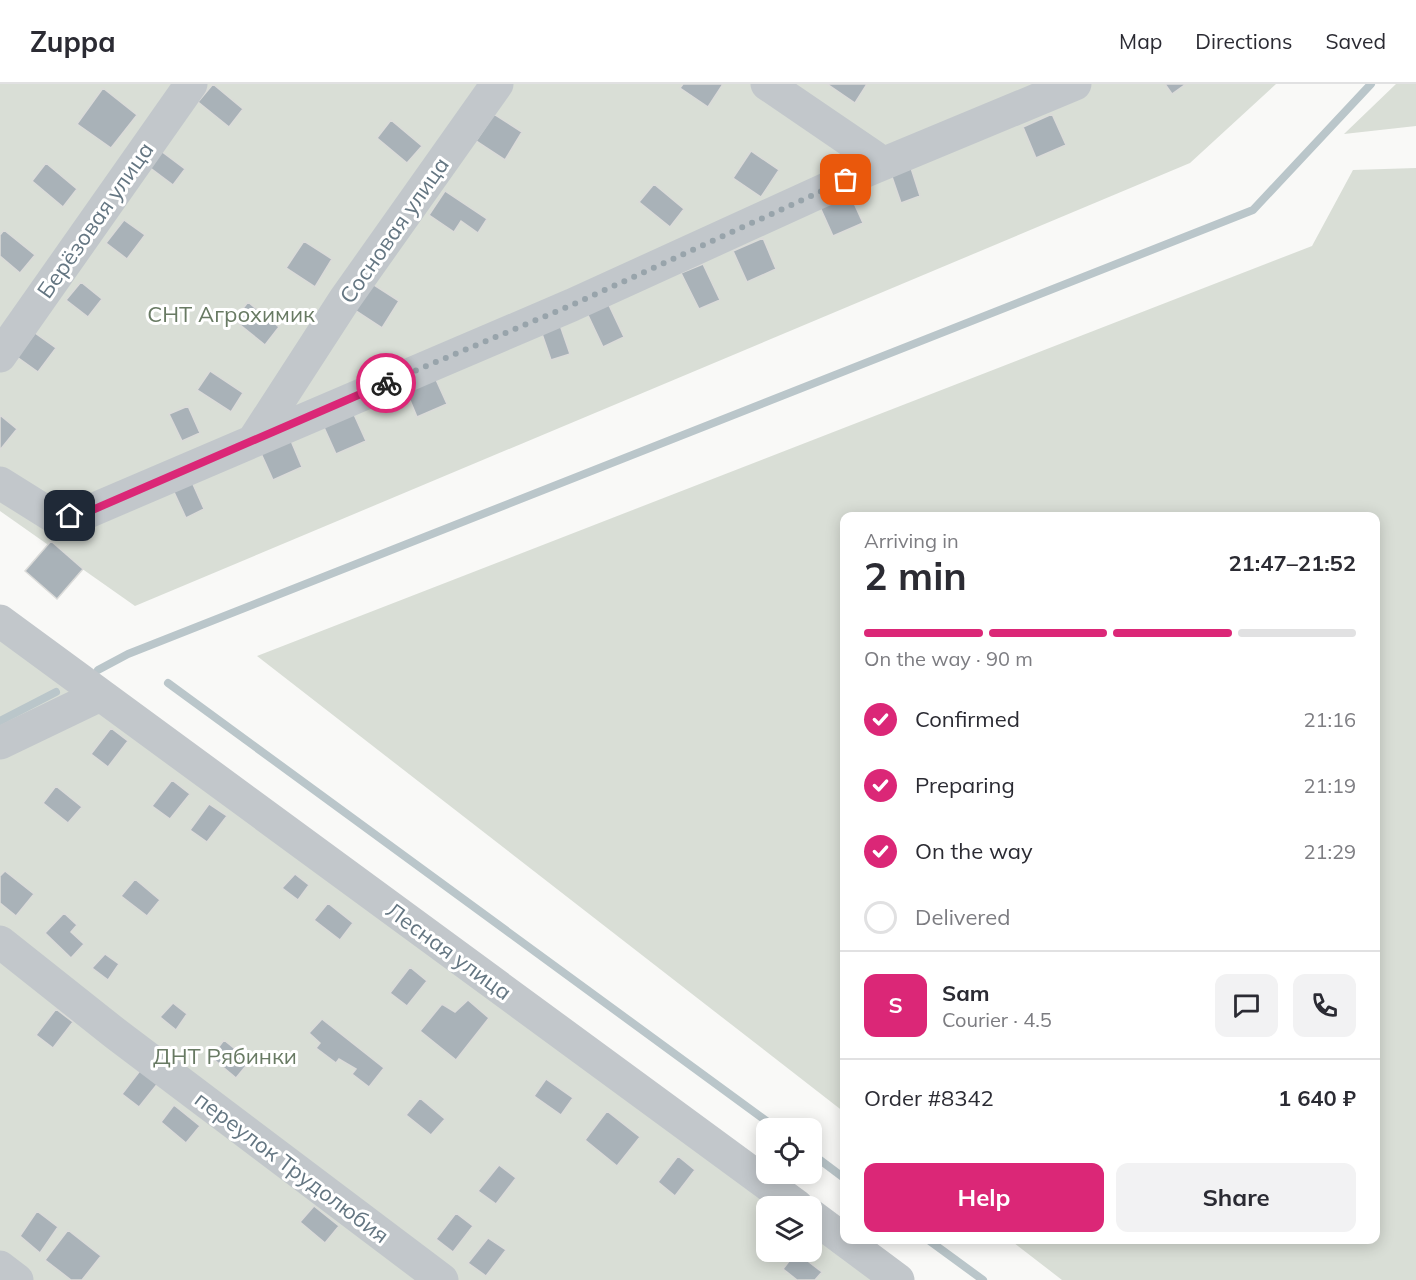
<!DOCTYPE html>
<html lang="en">
<head>
<meta charset="utf-8">
<style>
	:root { --surface:#fff; --page:#f2f2f3; --text:#2b2b33; --muted:#7c7c81; --line:#e1e1e2; --accent:#db2777 }
	body { margin:0; font-family:Mulish,sans-serif; background:var(--page); color:var(--text); height:100vh; display:flex; flex-direction:column; font-size:22px; white-space:nowrap }
	* { box-sizing:border-box; margin:0 }
	p { font-size:20px; color:var(--muted) }
	.icon { flex:none; width:33px; height:33px; fill:none; stroke:currentColor; stroke-width:2; stroke-linecap:round; stroke-linejoin:round }
	.map { position:relative; flex:1; overflow:hidden }
	.sheet { position:absolute; left:840px; top:428px; width:540px; height:732px; display:flex; flex-direction:column; background:var(--surface); border-radius:12px; box-shadow:0 3px 15px #0003 }
	.sheet>* { flex:none }
	.controls { position:absolute; left:756px; top:1034px; display:grid; gap:12px }
	.controls a { display:grid; place-items:center; width:66px; height:66px; border-radius:12px; background:var(--surface); box-shadow:0 3px 15px #0003; font-size:30px }
	.pin { position:absolute; display:grid; place-items:center; width:51px; height:51px; color:#fff; margin:-26px; border-radius:12px; box-shadow:0 3px 9px #0006 }
	.courier { position:absolute; display:grid; place-items:center; width:60px; height:60px; margin:-30px; border:4px solid #db2777; border-radius:50%; background:#fff; color:#222; box-shadow:0 2px 8px #0007 }
	.head em { font-style:normal; font-weight:700 }
	.head div { display:flex; flex-direction:column-reverse }
	.head { display:flex; align-items:center; justify-content:space-between; height:102px; padding:0 24px }
	h1 { font-size:39px; font-weight:700; line-height:45px }
	.bar { display:grid; grid-template-columns:repeat(4,1fr); gap:9px 6px; align-content:center; height:72px; padding:0 24px }
	.bar i { height:8px; border-radius:4px; background:var(--line) }
	.bar .active { background:var(--accent) }
	.bar p { grid-column:span 4 }
	.line { display:flex; align-items:center; gap:15px; padding:0 24px; border-top:2px solid var(--line) }
	.line div { flex:1 }
	.round { display:grid; place-items:center; flex:none; width:63px; height:63px; border-radius:12px; background:var(--page) }
	ol { padding:0 24px; list-style:none }
	li { display:flex; align-items:center; gap:18px; height:66px }
	li p { margin-inline-start:auto }
	li .icon { padding:6px; border-radius:50%; background:var(--accent); color:#fff; stroke-width:4 }
	li:last-child { color:var(--muted) }
	li i { width:33px; height:33px; border:3px solid var(--line); border-radius:50% }
	.action { display:flex; gap:12px; margin-top:auto; padding:12px 24px }
	.action a { flex:1; height:69px; border-radius:12px; background:var(--accent); color:#fff; font-size:24px; font-weight:700; line-height:69px; text-align:center }
	.action a+a { background:var(--page); color:var(--text) }
	header { display:flex; align-items:center; gap:36px; box-sizing:border-box; height:84px; padding:0 30px; background:var(--surface); border-bottom:2px solid var(--line) }
	header strong { font-size:28px }
	nav { display:flex; gap:33px; margin-inline-start:auto; font-size:21px }
	.map>svg:first-child { display:block }
	.green { fill:#d9ded6 }
	.lines { fill:none; stroke-linecap:round; stroke-linejoin:round }
	.stream { stroke:#bac6ca; stroke-width:8 }
	.building { fill:#a9b2b8; stroke:#dbdbd9; stroke-width:1.5 }
	.minor { stroke:#c2c7cb; stroke-width:33 }
	.done { stroke:#98a4ab; stroke-width:6; stroke-dasharray:0 10.8 }
	.route { stroke:#db2777; stroke-width:8 }
	.labels { text-anchor:middle; dominant-baseline:central; stroke-width:6; stroke-linejoin:round; paint-order:stroke }
	.street-label { font-size:22px; fill:#647682; stroke:#fff }
	.park-label { font-size:22px; fill:#687a63; stroke:#fff }
</style>
</head>
<body>
<header>
<strong>Zuppa</strong>
<nav><a>Map</a><a>Directions</a><a>Saved</a></nav>
</header>
<div class="map">
<svg width="1416" height="1196" viewBox="0 0 1416 1196">
	<rect width="100%" height="100%" fill="#f9f9f7"/>
	<path class="green" d="M 0,0 L 1276,0 L 1190,79 L 135,522 L 0,427 Z
		M 1396,0 L 1416,0 L 1416,42 L 1344,50 Z
		M 1416,84 L 1416,1196 L 1062,1196 L 1009,1155 L 1376,1155 L 1376,432 L 844,432 L 844,1028 L 257,572 L 1312,162 L 1353,86 Z
		M 0,529 L 809,1122 L 766,1122 L 766,1167 L 812,1167 L 812,1124 L 910,1196 L 0,1196 Z"/>
	<g class="lines">
		<path class="stream" d="M 98,586 L 128,570 L 1253,126 L 1371,0
			M 168,599 L 776,1044
			M 0,637 L 56,608
			M 812,1070 L 844,1094
			M 927,1155 L 983,1196"/>
	</g>
	<path class="building" d="M 213,0 L 243,25 L 229,43 L 198,18 Z
		M 683,0 L 723,0 L 708,23 L 680,4 Z
		M 827,0 L 867,0 L 855,19 Z
		M 1165,0 L 1186,0 L 1172,10 Z
		M 103,4 L 137,31 L 111,64 L 77,40 Z
		M 494,30 L 522,48 L 505,76 L 476,57 Z
		M 1052,30 L 1066,61 L 1036,74 L 1023,43 Z
		M 391,36 L 422,62 L 407,79 L 377,54 Z
		M 161,67 L 185,85 L 173,101 L 149,83 Z
		M 751,67 L 779,86 L 761,113 L 733,94 Z
		M 46,79 L 77,105 L 63,123 L 32,97 Z
		M 911,84 L 920,112 L 901,119 L 891,90 Z
		M 654,100 L 684,125 L 670,143 L 639,118 Z
		M 445,107 L 487,135 L 478,149 L 461,137 L 454,148 L 429,131 Z
		M 849,108 L 863,139 L 833,152 L 819,121 Z
		M 124,136 L 145,151 L 127,175 L 106,159 Z
		M 4,146 L 35,171 L 20,189 L 0,172 L 0,151 Z
		M 763,154 L 776,185 L 747,198 L 733,167 Z
		M 304,157 L 332,175 L 315,203 L 286,184 Z
		M 703,180 L 720,216 L 699,225 L 681,189 Z
		M 81,198 L 102,215 L 88,233 L 66,216 Z
		M 371,199 L 399,217 L 382,244 L 353,225 Z
		M 607,217 L 624,253 L 603,263 L 586,227 Z
		M 248,218 L 279,243 L 265,261 L 234,236 Z
		M 560,241 L 570,270 L 551,276 L 541,247 Z
		M 35,249 L 56,264 L 38,288 L 17,273 Z
		M 210,287 L 243,309 L 231,328 L 197,306 Z
		M 433,289 L 447,320 L 417,333 L 404,302 Z
		M 188,322 L 200,349 L 182,357 L 169,330 Z
		M 352,326 L 366,357 L 336,370 L 322,339 Z
		M 0,331 L 17,345 L 0,366 Z
		M 289,352 L 302,383 L 273,396 L 259,365 Z
		M 192,398 L 204,425 L 186,434 L 173,406 Z
		M 51,457 L 83,485 L 57,515 L 25,487 Z
		M 111,644 L 128,657 L 108,683 L 91,670 Z
		M 172,696 L 190,710 L 170,735 L 152,722 Z
		M 56,702 L 82,723 L 68,739 L 43,719 Z
		M 209,720 L 227,732 L 207,758 L 190,746 Z
		M 5,787 L 34,810 L 16,832 L 0,819 L 0,792 Z
		M 295,790 L 309,801 L 298,816 L 282,804 Z
		M 135,795 L 160,816 L 147,832 L 121,812 Z
		M 328,819 L 353,839 L 340,856 L 314,836 Z
		M 64,829 L 77,841 L 71,848 L 84,860 L 71,874 L 45,849 Z
		M 105,870 L 119,880 L 108,896 L 92,884 Z
		M 410,883 L 427,897 L 407,922 L 390,909 Z
		M 468,916 L 489,934 L 456,976 L 420,947 L 442,920 L 455,928 Z
		M 173,919 L 187,930 L 176,946 L 160,933 Z
		M 56,925 L 73,938 L 53,964 L 36,951 Z
		M 322,935 L 384,984 L 369,1003 L 352,990 L 356,985 L 339,975 L 336,979 L 316,964 L 320,959 L 309,949 Z
		M 224,956 L 250,977 L 236,994 L 211,973 Z
		M 142,984 L 159,998 L 139,1023 L 122,1010 Z
		M 546,995 L 573,1014 L 561,1031 L 534,1012 Z
		M 420,1014 L 445,1035 L 431,1051 L 406,1031 Z
		M 174,1021 L 200,1042 L 186,1059 L 161,1038 Z
		M 607,1027 L 640,1053 L 617,1082 L 585,1056 Z
		M 678,1072 L 695,1086 L 675,1112 L 658,1098 Z
		M 499,1081 L 516,1094 L 496,1120 L 478,1107 Z
		M 314,1122 L 339,1142 L 325,1159 L 300,1138 Z
		M 37,1127 L 58,1143 L 40,1169 L 20,1152 Z
		M 456,1129 L 473,1142 L 453,1168 L 436,1155 Z
		M 68,1146 L 101,1172 L 82,1196 L 71,1196 L 45,1176 Z
		M 488,1154 L 506,1166 L 486,1192 L 468,1179 Z
		M 796,1168 L 822,1188 L 815,1196 L 797,1196 L 783,1185 Z"/>
	<g class="lines">
		<path class="minor" d="M 767,0 L 874,73 L 868,86
			M 0,272 L 191,0
			M 255,354 L 345,215 L 497,0
			M 0,399 L 56,434 L 83,430 L 572,221 L 868,86 L 1075,0
			M 0,537 L 797,1122
			M 0,659 L 100,611
			M 0,858 L 116,950 L 442,1196
			M 812,1132 L 898,1196
			M 0,1183 L 17,1196"/>
	</g>
	<g class="lines">
		<path class="done" d="M 386,299 L 572,221 L 846,96"/>
		<path class="route" d="M 70,432 L 83,430 L 386,299"/>
	</g>
	<g class="labels">
		<g class="street-label">
			<text transform="translate(95 136) rotate(-55)">Берёзовая улица</text>
			<text transform="translate(394 146) rotate(-55)">Сосновая улица</text>
			<text transform="translate(449 867) rotate(36)">Лесная улица</text>
			<text transform="translate(292 1083) rotate(37)">переулок Трудолюбия</text>
		</g>
		<g class="park-label">
			<text x="231" y="230">СНТ Агрохимик</text>
			<text x="225" y="972">ДНТ Рябинки</text>
		</g>
	</g>
</svg>
<div class="controls">
<a><svg class="icon" aria-label="locate" viewBox="0 0 24 24"><circle cx="12" cy="12" r="6"/><path d="M12 2v4M12 18v4M2 12h4M18 12h4"/></svg></a>
<a><svg class="icon" aria-label="layers" viewBox="0 0 24 24"><path d="M12 4l9 5-9 5-9-5zM3 14l9 5 9-5"/></svg></a>
</div>
<div class="pin" style="left:846px;top:96px;background:#ea580c"><svg class="icon" aria-label="bag" viewBox="0 0 24 24"><path d="M5 8h14l-1 12H6zM9 8a3 3 0 0 1 6 0"/></svg></div>
<div class="pin" style="left:70px;top:432px;background:#1f2937"><svg class="icon" aria-label="home" viewBox="0 0 24 24"><path d="M3 11l9-7 9 7M6 9v11h12V9"/></svg></div>
<div class="courier" style="left:386px;top:299px"><svg class="icon" aria-label="bike" viewBox="0 0 24 24"><circle cx="6" cy="16" r="4"/><circle cx="18" cy="16" r="4"/><path d="M6 16l4-8h5l3 8M10 8l3 8H6M13 5h3"/></svg></div>
<section class="sheet">
<div class="head"><div><h1>2 min</h1><p>Arriving in</p></div><em>21:47–21:52</em></div>
<div class="bar"><i class="active"></i><i class="active"></i><i class="active"></i><i></i><p>On the way · 90 m</p></div>
<ol>
<li><svg class="icon" aria-label="check" viewBox="0 0 24 24"><path d="M5 12l5 5 9-10"/></svg>Confirmed<p>21:16</p></li>
<li><svg class="icon" aria-label="check" viewBox="0 0 24 24"><path d="M5 12l5 5 9-10"/></svg>Preparing<p>21:19</p></li>
<li><svg class="icon" aria-label="check" viewBox="0 0 24 24"><path d="M5 12l5 5 9-10"/></svg>On the way<p>21:29</p></li>
<li><i></i>Delivered</li>
</ol>
<div class="line" style="height:108px"><b class="round" style="background:var(--accent);color:#fff">S</b><div><b>Sam</b><p>Courier · 4.5</p></div><a class="round"><svg class="icon" aria-label="chat" viewBox="0 0 24 24"><path d="M4 5h16v11H9l-5 4z"/></svg></a><a class="round"><svg class="icon" aria-label="phone" viewBox="0 0 24 24"><path d="M5 4h4l2 5-3 2q2 4 5 5l2-3 5 2v4C11 20 4 13 5 4z"/></svg></a></div>
<div class="line" style="height:78px"><div>Order #8342</div><b>1 640 ₽</b></div>
<div class="action"><a>Help</a><a>Share</a></div>
</section>
</div>
</body>
</html>
